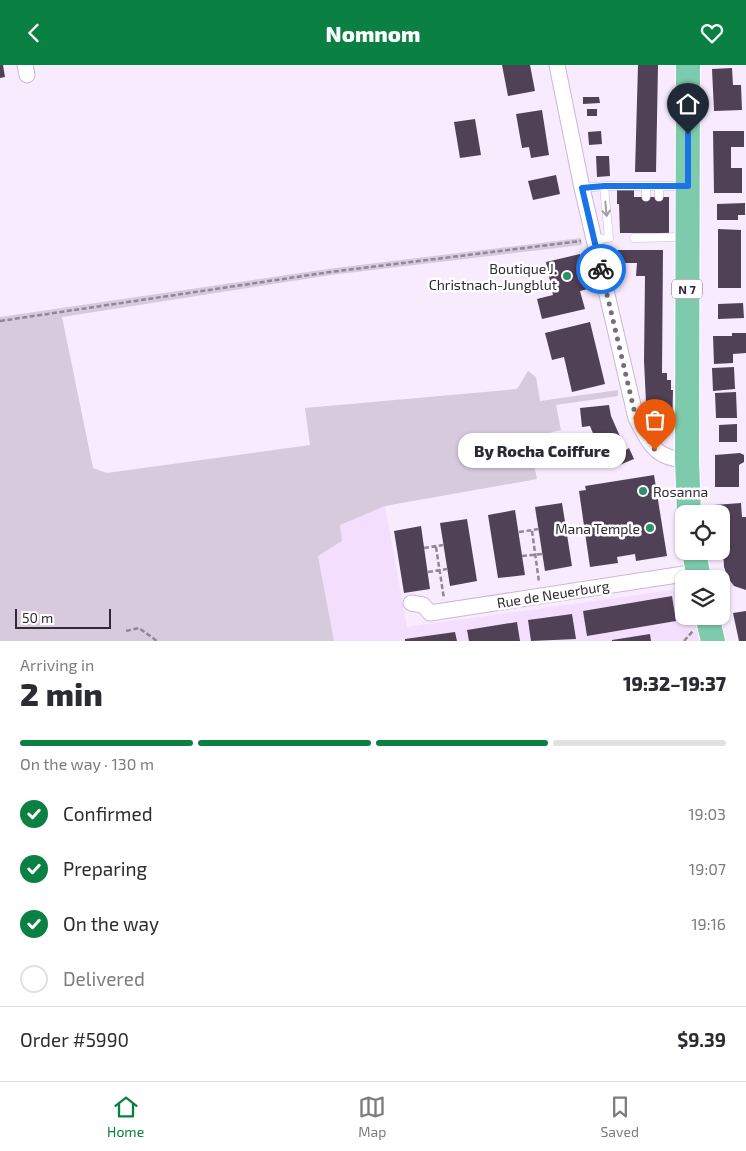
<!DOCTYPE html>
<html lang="en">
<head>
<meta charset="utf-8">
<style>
	:root { --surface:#fff; --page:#f2f2f3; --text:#2b2b33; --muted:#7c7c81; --line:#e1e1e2; --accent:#0b8043 }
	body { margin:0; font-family:"Exo 2",sans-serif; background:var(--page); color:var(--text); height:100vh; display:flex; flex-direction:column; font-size:19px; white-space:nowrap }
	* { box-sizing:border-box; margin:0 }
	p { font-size:16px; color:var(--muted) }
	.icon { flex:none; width:28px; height:28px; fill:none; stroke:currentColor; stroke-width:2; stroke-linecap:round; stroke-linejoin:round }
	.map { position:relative; height:576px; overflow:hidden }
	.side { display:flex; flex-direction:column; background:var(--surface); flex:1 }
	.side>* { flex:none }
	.tools { position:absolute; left:675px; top:440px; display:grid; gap:10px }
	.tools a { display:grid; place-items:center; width:55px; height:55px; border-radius:10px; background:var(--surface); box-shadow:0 1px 4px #0004; font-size:25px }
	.scale { position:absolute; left:15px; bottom:12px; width:96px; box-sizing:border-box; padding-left:5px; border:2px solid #312935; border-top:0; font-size:14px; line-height:18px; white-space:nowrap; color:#312935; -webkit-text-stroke:4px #fff; paint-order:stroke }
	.pin { position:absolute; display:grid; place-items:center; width:42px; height:42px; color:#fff; margin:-51px -21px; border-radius:50% 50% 50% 0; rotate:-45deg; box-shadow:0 0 5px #0007 }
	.pin .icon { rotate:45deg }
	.courier { position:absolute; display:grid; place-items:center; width:50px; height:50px; margin:-25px; border:4px solid #1a73e8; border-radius:50%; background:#fff; color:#222; box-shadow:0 1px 6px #0007 }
	.bubble { position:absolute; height:35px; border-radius:15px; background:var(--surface); box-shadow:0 1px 4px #0004; font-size:16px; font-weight:800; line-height:35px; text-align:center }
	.head em { font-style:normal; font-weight:800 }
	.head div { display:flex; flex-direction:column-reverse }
	.head { display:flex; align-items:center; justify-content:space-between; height:85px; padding:0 20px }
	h1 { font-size:32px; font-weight:800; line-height:38px }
	.bar { display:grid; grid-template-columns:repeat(4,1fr); gap:8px 5px; align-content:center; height:60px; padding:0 20px }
	.bar i { height:6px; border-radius:4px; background:var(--line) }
	.bar .on { background:var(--accent) }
	.bar p { grid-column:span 4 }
	.line { display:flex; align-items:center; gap:12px; padding:0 20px; border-top:1px solid var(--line) }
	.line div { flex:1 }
	ol { padding:0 20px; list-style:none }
	li { display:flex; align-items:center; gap:15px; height:55px }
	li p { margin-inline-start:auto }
	li .icon { padding:5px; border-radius:50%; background:var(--accent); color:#fff; stroke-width:4 }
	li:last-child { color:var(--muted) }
	li i { width:28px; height:28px; border:2px solid var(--line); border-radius:50% }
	header { display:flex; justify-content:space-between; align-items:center; height:65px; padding:0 20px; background:var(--accent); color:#fff; font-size:22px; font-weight:800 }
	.tabs { display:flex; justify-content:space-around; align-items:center; height:70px; border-top:1px solid var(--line); background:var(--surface); font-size:14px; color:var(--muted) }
	.tabs a { display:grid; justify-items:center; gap:2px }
	.tabs .on { color:var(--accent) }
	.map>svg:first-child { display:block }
	.built { fill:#f4defd }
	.green { fill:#d7cadd }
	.building { fill:#514157 }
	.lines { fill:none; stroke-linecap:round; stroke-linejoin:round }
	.service-casing { stroke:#ccb7d6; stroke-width:9 }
	.minor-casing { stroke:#ccb7d6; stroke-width:17 }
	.primary-casing { stroke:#fff; stroke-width:26 }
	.path { stroke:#918796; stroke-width:2.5; stroke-dasharray:5 2.5; stroke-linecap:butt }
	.service { stroke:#fff; stroke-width:8 }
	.minor { stroke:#fff; stroke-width:15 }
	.primary { stroke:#7ecaad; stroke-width:24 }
	.oneway { stroke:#a29fa4 }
	.done { stroke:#776d7b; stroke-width:5; stroke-dasharray:0 9 }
	.route { stroke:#1a73e8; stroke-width:6 }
	.poi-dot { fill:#2f8f68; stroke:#fff; stroke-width:2 }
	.labels { text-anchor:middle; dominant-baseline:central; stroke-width:5; stroke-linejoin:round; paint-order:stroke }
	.shield { fill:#fff; stroke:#6f6972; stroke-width:1 }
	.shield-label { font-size:12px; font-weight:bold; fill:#312935 }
	.poi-label { font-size:14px; fill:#312935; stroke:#fff; text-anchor:end }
	.street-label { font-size:14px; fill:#312935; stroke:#fff }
</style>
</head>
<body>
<header><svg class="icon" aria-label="back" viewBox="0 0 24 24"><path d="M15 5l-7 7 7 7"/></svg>Nomnom<svg class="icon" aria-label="heart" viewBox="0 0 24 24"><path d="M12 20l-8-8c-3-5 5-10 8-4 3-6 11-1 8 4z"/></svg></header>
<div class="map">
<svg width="746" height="576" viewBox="0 0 746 576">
	<rect width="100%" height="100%" fill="#f8ebfe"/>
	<path class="built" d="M 385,441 L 407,562 L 680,524 L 684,525 L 684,551 L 697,551 L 703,576 L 334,576 L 318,491 L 342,476 L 340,460 Z"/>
	<path class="green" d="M 581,173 L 582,180 L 331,210 L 62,252 L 93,403 L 107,408 L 310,380 L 305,343 L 517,324 L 528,306 L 536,312 L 540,336 L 618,325 L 618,331 L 556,340 L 561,365 L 528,373 L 537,414 L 385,441 L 340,460 L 342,476 L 318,491 L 334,576 L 0,576 L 0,252 L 335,203 Z"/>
	<path class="building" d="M 0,0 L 3,0 L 5,12 L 0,13 Z
		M 502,0 L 530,0 L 535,26 L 508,31 Z
		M 638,0 L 658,0 L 656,107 L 635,107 Z
		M 732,3 L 733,20 L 741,20 L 742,45 L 714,46 L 712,4 Z
		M 583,32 L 599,32 L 600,38 L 583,39 Z
		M 587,44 L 597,44 L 597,51 L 587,51 Z
		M 542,45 L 549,90 L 531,93 L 529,82 L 522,83 L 516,49 Z
		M 475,54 L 481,90 L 460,93 L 454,57 Z
		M 601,66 L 602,79 L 589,80 L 588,67 Z
		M 713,66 L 744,66 L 744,82 L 731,82 L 731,103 L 742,103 L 742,128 L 714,128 Z
		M 596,91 L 609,91 L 610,111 L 597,112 Z
		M 556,110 L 560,129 L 533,135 L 528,116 Z
		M 617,125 L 634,125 L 634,132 L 669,132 L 669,168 L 620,168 L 619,139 L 617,139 Z
		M 745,138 L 745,150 L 738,150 L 738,155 L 717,155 L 717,139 Z
		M 718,164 L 741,165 L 741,223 L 718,223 Z
		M 618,185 L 663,185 L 662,308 L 667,308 L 667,315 L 671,315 L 671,325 L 673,325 L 672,367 L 661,367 L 661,360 L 655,360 L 655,337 L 646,337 L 644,296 L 645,211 L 636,211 L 637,198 L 618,198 Z
		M 580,189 L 588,224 L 580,226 L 585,244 L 542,254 L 537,234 L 553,230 L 546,197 Z
		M 743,238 L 744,253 L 718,254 L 718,239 Z
		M 590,257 L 605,319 L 572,327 L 564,292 L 552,295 L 545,268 Z
		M 732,268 L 746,268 L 746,288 L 733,289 L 733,298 L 714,299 L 713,271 L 732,271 Z
		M 734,302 L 735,324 L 713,326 L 712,303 Z
		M 736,327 L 737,353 L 716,353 L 715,328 Z
		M 609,340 L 611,351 L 626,385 L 629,383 L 634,394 L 617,401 L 615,398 L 604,403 L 598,390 L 601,388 L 590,361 L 582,362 L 580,343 Z
		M 737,359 L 737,377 L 719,377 L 719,360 Z
		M 740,388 L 744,390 L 744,397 L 739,400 L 739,422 L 715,422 L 715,390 Z
		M 654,410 L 667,491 L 636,496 L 635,489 L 617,492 L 618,498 L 590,502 L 579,426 L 586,425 L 585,421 Z
		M 562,438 L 572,501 L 545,506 L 535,442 Z
		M 741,438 L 742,452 L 746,452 L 746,525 L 734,521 L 728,513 L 724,502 L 721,449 L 715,449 L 714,440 Z
		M 515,445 L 525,510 L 498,513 L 488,450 Z
		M 467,454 L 477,516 L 450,521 L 440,458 Z
		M 421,461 L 430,524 L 404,528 L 394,466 Z
		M 672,531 L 676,556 L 587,571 L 583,546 Z
		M 746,546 L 746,576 L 739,576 L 733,548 Z
		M 572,549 L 576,574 L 531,576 L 528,555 Z
		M 517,557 L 520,576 L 469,576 L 467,565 Z
		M 455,567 L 457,576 L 405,576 L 405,574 Z
		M 650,569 L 651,576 L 612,576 L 612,575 Z"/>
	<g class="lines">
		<g class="service-casing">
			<path id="service" d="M 604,121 L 686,121
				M 646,121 L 646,132
				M 659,121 L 659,132
				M 582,123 L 604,121 L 609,173 L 593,175
				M 634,173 L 684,172"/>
		</g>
		<g class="minor-casing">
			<path id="minor" d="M 25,0 L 27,10
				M 557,0 L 582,123 L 636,353 C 650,379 655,394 687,395
				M 411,538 L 423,540 L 430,548 L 697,507"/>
		</g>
		<g class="primary-casing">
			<path id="primary" d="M 688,0 L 687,395 L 689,449
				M 694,486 L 699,514
				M 707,551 L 713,576"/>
		</g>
		<path class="path" d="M 0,256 L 330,207 L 581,176
			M 532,466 L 539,517
			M 519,467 L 539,464
			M 436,482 L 444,534
			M 424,483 L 443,480
			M 522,491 L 542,489
			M 428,507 L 447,504
			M 126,566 L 139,563 L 157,576
			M 684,576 L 693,566"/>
		<use href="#service" class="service"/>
		<use href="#minor" class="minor"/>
		<use href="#primary" class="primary"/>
	</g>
	<defs><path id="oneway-shaft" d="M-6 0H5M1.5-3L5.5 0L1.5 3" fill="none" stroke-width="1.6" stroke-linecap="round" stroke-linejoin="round" transform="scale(1.25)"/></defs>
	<use class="oneway" href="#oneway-shaft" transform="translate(606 144) rotate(85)"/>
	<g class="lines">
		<path class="done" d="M 601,204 L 636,353 L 655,385"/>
		<path class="route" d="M 601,204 L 582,123 L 604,121 L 688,121 L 688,69"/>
	</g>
	<g class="poi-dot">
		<circle cx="567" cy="211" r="5"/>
		<circle cx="643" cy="426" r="5"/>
		<circle cx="650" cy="463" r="5"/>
	</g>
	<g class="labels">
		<rect class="shield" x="672" y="214.5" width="30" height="19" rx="4"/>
		<g class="shield-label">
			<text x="687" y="224">N 7</text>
		</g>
		<g class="poi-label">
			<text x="557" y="203">Boutique J.<tspan x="557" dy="16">Christnach-Jungblut</tspan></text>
			<text x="653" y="426" text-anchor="start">Rosanna</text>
			<text x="640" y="463">Mana Temple</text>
		</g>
		<g class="street-label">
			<text transform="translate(553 529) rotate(-9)">Rue de Neuerburg</text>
		</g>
	</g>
</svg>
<div class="tools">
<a><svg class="icon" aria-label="locate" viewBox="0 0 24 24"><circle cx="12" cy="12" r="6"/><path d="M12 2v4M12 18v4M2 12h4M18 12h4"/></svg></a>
<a><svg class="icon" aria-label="layers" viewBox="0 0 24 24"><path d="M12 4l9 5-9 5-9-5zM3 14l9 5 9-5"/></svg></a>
</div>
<div class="scale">50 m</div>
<div class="pin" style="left:655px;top:385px;background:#ea580c"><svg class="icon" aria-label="bag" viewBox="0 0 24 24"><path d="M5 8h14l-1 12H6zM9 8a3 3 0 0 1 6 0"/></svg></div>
<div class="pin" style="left:688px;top:69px;background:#1f2937"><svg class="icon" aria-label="home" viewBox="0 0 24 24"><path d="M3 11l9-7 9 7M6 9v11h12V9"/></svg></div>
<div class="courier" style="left:601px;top:204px"><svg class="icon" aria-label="bike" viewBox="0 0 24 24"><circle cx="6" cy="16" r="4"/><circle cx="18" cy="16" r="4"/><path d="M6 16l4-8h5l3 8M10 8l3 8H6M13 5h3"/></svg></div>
<div class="bubble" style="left:458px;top:368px;width:168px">By Rocha Coiffure</div>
</div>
<section class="side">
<div class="head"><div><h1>2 min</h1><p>Arriving in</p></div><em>19:32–19:37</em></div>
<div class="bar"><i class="on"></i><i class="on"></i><i class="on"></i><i></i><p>On the way · 130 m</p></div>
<ol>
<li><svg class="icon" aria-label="check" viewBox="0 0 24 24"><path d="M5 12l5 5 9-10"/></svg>Confirmed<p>19:03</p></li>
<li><svg class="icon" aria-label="check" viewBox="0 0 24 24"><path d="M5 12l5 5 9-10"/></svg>Preparing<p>19:07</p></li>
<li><svg class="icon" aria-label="check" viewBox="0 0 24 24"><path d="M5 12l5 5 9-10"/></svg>On the way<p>19:16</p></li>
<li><i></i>Delivered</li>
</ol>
<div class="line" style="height:65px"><div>Order #5990</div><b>$9.39</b></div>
</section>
<nav class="tabs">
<a class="on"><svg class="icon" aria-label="home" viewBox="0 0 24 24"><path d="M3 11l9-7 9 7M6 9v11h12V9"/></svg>Home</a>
<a><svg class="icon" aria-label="map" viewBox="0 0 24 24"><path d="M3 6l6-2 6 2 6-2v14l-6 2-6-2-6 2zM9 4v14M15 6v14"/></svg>Map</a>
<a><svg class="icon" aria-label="saved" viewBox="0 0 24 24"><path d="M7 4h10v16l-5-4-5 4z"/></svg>Saved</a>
</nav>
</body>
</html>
